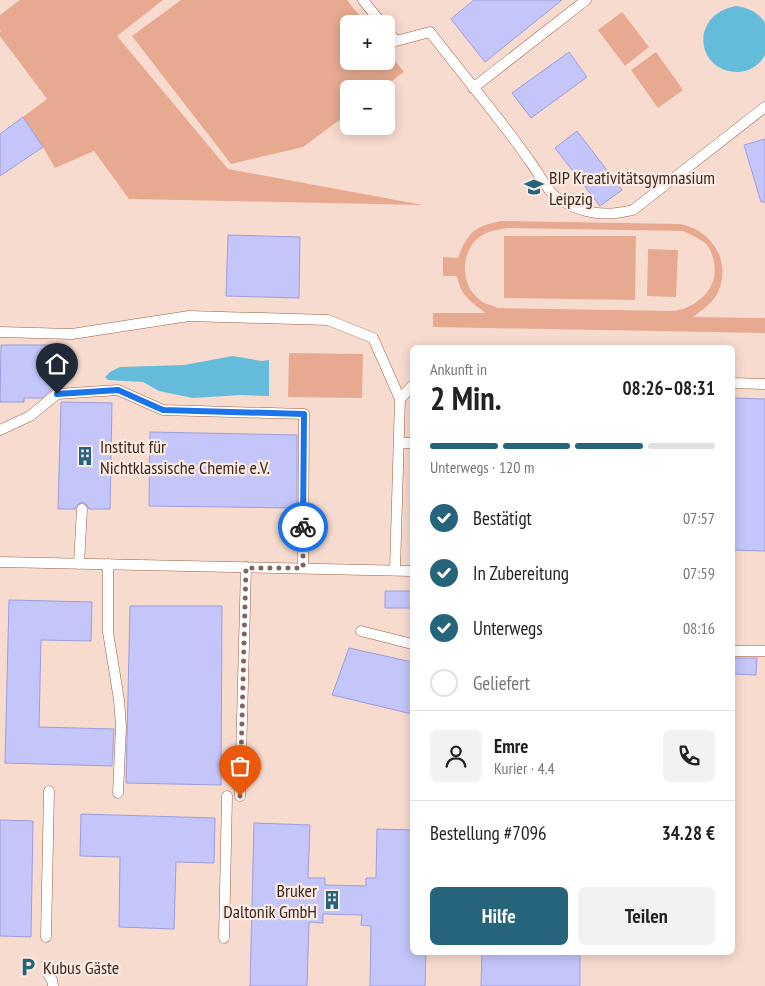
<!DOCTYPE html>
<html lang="de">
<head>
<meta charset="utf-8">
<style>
	:root { --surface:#fff; --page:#f2f2f2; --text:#222; --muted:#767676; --line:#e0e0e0; --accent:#25647a }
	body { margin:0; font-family:"PT Sans Narrow",sans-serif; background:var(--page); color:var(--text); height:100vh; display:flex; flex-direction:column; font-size:19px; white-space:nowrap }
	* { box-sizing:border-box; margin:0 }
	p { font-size:16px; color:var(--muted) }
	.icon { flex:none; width:28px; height:28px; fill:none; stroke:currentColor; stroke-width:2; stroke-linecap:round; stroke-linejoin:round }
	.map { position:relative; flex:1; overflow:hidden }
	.sheet { position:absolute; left:410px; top:345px; width:325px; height:610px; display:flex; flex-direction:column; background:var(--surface); border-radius:8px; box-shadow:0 2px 12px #0003 }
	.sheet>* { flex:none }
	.tools { position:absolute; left:340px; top:15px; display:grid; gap:10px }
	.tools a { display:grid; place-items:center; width:55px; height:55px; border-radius:8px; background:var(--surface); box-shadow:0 2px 12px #0003; font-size:25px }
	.pin { position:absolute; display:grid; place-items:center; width:42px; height:42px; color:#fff; margin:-51px -21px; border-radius:50% 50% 50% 0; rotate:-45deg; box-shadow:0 0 5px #0007 }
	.pin .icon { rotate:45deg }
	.courier { position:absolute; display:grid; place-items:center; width:50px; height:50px; margin:-25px; border:4px solid #1a73e8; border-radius:50%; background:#fff; color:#222; box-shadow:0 1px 6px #0007 }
	.overview em { font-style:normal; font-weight:700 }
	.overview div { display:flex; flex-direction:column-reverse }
	.overview { display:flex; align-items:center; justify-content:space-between; height:85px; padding:0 20px }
	h1 { font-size:32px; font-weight:700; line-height:38px }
	.bar { display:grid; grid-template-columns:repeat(4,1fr); gap:8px 5px; align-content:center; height:60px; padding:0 20px }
	.bar i { height:6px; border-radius:4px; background:var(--line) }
	.bar .selected { background:var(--accent) }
	.bar p { grid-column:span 4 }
	.line { display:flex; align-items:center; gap:12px; padding:0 20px; border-top:1px solid var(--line) }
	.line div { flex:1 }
	.round { display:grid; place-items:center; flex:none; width:52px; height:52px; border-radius:8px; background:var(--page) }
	ol { padding:0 20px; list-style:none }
	li { display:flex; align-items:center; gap:15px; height:55px }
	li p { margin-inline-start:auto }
	li .icon { padding:5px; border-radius:50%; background:var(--accent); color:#fff; stroke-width:4 }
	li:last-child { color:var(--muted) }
	li i { width:28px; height:28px; border:2px solid var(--line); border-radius:50% }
	.primary-button { display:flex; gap:10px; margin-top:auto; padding:10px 20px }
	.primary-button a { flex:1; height:58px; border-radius:8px; background:var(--accent); color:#fff; font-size:20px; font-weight:700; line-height:58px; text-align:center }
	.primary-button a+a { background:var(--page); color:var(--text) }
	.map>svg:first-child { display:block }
	.green { fill:#e7aa90; fill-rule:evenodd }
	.water { fill:#65bbda }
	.building { fill:#c4c5f9; stroke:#9d9ddc }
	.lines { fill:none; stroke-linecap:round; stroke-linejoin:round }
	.service-casing { stroke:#9d5f44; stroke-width:11 }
	.service { stroke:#fff; stroke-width:10 }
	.done { stroke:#81655a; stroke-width:5; stroke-dasharray:0 9 }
	.route { stroke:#1a73e8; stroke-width:6 }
	.labels { text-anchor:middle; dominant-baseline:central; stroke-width:4.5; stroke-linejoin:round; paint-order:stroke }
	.poi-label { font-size:18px; fill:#41261b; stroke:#faebe5; text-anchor:start }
</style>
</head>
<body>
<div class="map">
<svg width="765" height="986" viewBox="0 0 765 986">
	<rect width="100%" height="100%" fill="#f8dbcf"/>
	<path class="green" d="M 20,0 L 163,0 L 117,36 L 228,169 L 423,205 L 129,199 L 94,151 L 55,168 L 43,147 L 23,117 L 47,99 L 0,36 L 0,32 L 2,30 L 0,31 L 0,15 Z
		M 181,0 L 347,0 L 366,24 L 349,24 L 349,61 L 386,61 L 386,50 L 404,72 L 381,89 L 349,89 L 349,113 L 303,147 L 231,164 L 132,36 Z
		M 622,12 L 649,47 L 625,66 L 598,30 Z
		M 656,52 L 683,90 L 658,108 L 631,70 Z
		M 501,221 L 680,224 C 711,230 732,260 718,292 C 713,303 702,310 693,317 L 765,318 L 765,333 L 433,327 L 433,313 L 486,313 C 472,303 460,295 457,276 L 443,276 L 443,257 L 458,258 C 467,233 475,226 501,221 ZM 509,228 L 683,231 C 691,235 701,239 707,245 C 711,250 713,257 714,263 C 719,289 697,307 675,311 L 498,308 C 492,305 484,304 480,300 C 458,284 460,245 486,233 C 493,230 501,229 509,228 Z
		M 504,236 L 636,236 L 635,300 L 504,298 Z
		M 648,249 L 678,250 L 676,297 L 647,296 Z
		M 289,353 L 363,354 L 362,398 L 288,397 Z"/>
	<path class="water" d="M 736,6 C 749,8 758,12 765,23 L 765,55 C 760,65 750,71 740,72 C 696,74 688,15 736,6 Z
		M 233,356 L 261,361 L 269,360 L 269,396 L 241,395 L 193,398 L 159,391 L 143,382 L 108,380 L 105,377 L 110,372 L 120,367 L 184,365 Z"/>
	<path class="building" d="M 474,0 L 562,0 L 485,62 L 451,19 Z
		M 569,52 L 587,77 L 531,118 L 512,93 Z
		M 23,117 L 43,147 L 0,176 L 0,134 Z
		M 577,131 L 622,190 L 600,206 L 555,148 Z
		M 765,139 L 765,202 L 761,202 L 744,145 Z
		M 228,235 L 300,237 L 299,298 L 226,296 Z
		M 1,345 L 53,345 L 52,389 L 42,398 L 24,398 L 24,402 L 0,402 Z
		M 732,398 L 765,399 L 765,551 L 732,550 Z
		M 61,402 L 112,403 L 110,509 L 89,509 L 86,504 L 82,502 L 77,505 L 75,509 L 58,509 Z
		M 150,432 L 297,435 L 297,508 L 149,506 Z
		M 385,591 L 412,591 L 412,608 L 385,608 Z
		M 9,600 L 92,602 L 91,641 L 41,640 L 39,727 L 114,729 L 112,766 L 5,763 Z
		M 130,606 L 222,606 L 221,785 L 126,783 Z
		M 349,648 L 412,662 L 412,714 L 332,695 Z
		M 732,658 L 757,658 L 756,675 L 732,674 Z
		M 81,814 L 215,818 L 214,863 L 176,862 L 174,929 L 119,927 L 120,857 L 80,856 Z
		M 0,820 L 33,821 L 31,937 L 0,936 Z
		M 254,823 L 310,825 L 308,878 L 325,878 L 325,885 L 366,886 L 366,878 L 376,878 L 377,829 L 412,830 L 412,952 L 426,952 L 425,986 L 370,986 L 371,926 L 361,925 L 362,915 L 323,914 L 323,923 L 309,922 L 307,986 L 250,986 Z
		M 482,952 L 580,952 L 580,986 L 481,986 Z"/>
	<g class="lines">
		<g class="service-casing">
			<path id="service" d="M 363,0 L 382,24
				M 386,29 L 396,41 L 430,32 C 463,75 498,116 529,160 C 537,170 547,191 556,197 C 581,214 604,217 633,210 L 765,107
				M 473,88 L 586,0
				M 0,332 L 72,334 L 189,316 L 328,320 L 373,338 L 400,399
				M 732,383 L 765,384
				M 0,430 L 30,416 L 57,394 L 118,390 L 163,410 L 304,414 L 303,568
				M 399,443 L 412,443
				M 0,562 L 412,571
				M 79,564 L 82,509
				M 108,564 L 108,632 L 119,700 L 121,727 L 118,793
				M 395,570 L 400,399 L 412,386
				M 361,631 L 412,644
				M 732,651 L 765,651
				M 240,796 L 246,567
				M 46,937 L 49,791
				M 224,938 L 227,796
				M 49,976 L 52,980 L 53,986"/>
		</g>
		<use href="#service" class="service"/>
	</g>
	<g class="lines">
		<path class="done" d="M 240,796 L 246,568 L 303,568 L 303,527"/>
		<path class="route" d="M 57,394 L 118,390 L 163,410 L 304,414 L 303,527"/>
	</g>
	<defs>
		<g id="school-bare" transform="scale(1.5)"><path d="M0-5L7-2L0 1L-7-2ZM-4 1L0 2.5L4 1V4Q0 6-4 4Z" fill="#25647a" stroke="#faebe5" stroke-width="2.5" paint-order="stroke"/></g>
		<g id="building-bare" transform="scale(1.5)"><path d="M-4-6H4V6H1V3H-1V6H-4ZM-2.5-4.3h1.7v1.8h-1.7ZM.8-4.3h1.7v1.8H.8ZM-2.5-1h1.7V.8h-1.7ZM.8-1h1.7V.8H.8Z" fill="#25647a" stroke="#faebe5" stroke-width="2.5" paint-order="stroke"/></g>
		<g id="parking-bare" transform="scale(1.5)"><path d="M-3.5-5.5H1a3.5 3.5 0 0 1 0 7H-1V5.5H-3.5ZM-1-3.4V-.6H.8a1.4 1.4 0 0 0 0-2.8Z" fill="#25647a" stroke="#faebe5" stroke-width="2.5" paint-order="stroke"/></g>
	</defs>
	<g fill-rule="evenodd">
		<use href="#school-bare" x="534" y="187"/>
		<use href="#building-bare" x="85" y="456"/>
		<use href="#building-bare" x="332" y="900"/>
		<use href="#parking-bare" x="28" y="967"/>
	</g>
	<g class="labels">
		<g class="poi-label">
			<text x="549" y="177">BIP Kreativitätsgymnasium<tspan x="549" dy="21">Leipzig</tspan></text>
			<text x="100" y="446">Institut für<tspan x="100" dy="21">Nichtklassische Chemie e.V.</tspan></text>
			<text x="317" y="890" text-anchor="end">Bruker<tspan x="317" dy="21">Daltonik GmbH</tspan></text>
			<text x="43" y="967">Kubus Gäste</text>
		</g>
	</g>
</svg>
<div class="tools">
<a>+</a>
<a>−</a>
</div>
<div class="pin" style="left:240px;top:796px;background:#ea580c"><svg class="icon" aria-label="bag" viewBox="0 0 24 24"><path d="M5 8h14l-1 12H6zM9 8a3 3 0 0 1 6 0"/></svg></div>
<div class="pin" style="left:57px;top:394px;background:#1f2937"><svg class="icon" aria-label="home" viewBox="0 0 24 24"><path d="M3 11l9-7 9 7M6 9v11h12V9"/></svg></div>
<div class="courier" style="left:303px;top:527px"><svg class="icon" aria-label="bike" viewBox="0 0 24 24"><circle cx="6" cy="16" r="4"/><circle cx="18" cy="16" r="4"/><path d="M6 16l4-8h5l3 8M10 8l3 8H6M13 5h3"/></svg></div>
<section class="sheet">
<div class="overview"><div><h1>2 Min.</h1><p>Ankunft in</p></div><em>08:26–08:31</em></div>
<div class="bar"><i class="selected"></i><i class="selected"></i><i class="selected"></i><i></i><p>Unterwegs · 120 m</p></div>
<ol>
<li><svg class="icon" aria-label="check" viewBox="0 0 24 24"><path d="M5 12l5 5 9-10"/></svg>Bestätigt<p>07:57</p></li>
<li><svg class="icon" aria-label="check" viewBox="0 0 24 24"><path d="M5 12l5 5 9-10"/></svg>In Zubereitung<p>07:59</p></li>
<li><svg class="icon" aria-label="check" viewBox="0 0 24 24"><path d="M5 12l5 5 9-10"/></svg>Unterwegs<p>08:16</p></li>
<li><i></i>Geliefert</li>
</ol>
<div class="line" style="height:90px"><a class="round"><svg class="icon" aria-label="person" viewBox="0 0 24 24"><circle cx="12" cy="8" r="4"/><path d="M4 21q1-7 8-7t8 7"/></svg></a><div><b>Emre</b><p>Kurier · 4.4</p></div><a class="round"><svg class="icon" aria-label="phone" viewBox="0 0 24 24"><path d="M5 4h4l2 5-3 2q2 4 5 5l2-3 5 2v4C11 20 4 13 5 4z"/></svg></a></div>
<div class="line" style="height:65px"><div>Bestellung #7096</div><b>34.28 €</b></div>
<div class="primary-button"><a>Hilfe</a><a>Teilen</a></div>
</section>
</div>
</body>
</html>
